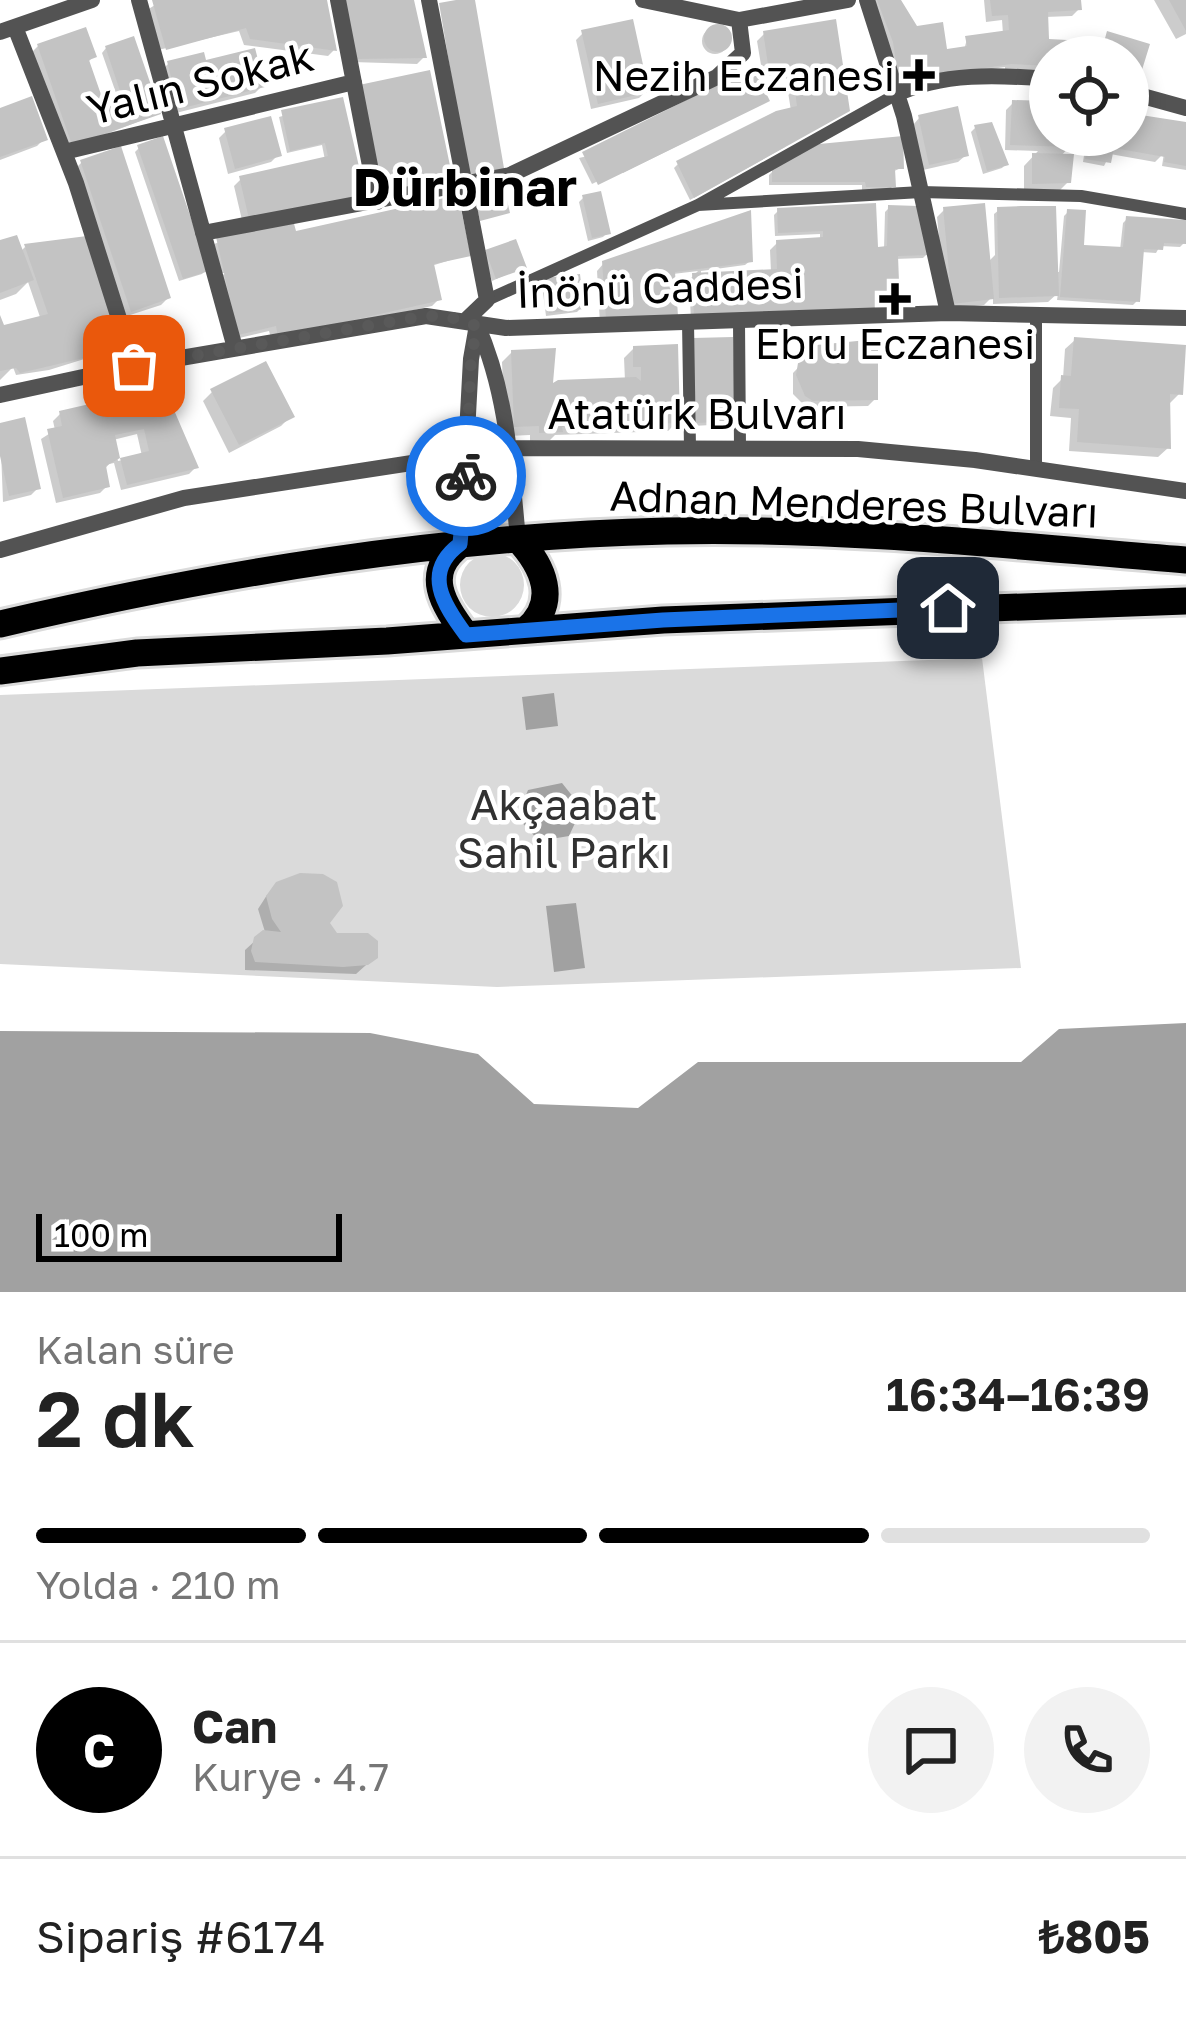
<!DOCTYPE html>
<html lang="tr">
<head>
<meta charset="utf-8">
<style>
	:root { --surface:#fff; --page:#f2f2f2; --text:#222; --muted:#767676; --line:#e0e0e0; --accent:#000 }
	body { margin:0; font-family:"Golos Text",sans-serif; background:var(--page); color:var(--text); height:100vh; display:flex; flex-direction:column; font-size:45px; white-space:nowrap }
	* { box-sizing:border-box; margin:0 }
	p { font-size:39px; color:var(--muted) }
	.icon { flex:none; width:66px; height:66px; fill:none; stroke:currentColor; stroke-width:2; stroke-linecap:round; stroke-linejoin:round }
	.map { position:relative; height:1292px; overflow:hidden }
	.drawer { display:flex; flex-direction:column; background:var(--surface); flex:1 }
	.drawer>* { flex:none }
	.tools { position:absolute; left:1029px; top:36px; display:grid; gap:24px }
	.tools a { display:grid; place-items:center; width:120px; height:120px; border-radius:50%; background:var(--surface); box-shadow:0 6px 18px #0003; font-size:60px }
	.scale { position:absolute; left:36px; bottom:30px; width:306px; box-sizing:border-box; padding-left:12px; border:6px solid #000; border-top:0; font-size:33px; line-height:42px; white-space:nowrap; color:#000; -webkit-text-stroke:9px #fff; paint-order:stroke }
	.pin { position:absolute; display:grid; place-items:center; width:102px; height:102px; color:#fff; margin:-51px; border-radius:24px; box-shadow:0 6px 18px #0006 }
	.courier { position:absolute; display:grid; place-items:center; width:120px; height:120px; margin:-60px; border:9px solid #1a73e8; border-radius:50%; background:#fff; color:#222; box-shadow:0 3px 15px #0007 }
	.overview em { font-style:normal; font-weight:600 }
	.overview div { display:flex; flex-direction:column-reverse }
	.overview { display:flex; align-items:center; justify-content:space-between; height:204px; padding:0 36px }
	h1 { font-size:78px; font-weight:600; line-height:90px }
	.bar { display:grid; grid-template-columns:repeat(4,1fr); gap:18px 12px; align-content:center; height:144px; padding:0 36px }
	.bar i { height:15px; border-radius:9px; background:var(--line) }
	.bar .on { background:var(--accent) }
	.bar p { grid-column:span 4 }
	.line { display:flex; align-items:center; gap:30px; padding:0 36px; border-top:3px solid var(--line) }
	.line div { flex:1 }
	.round { display:grid; place-items:center; flex:none; width:126px; height:126px; border-radius:63px; background:var(--page) }
	.map>svg:first-child { display:block }
	.green { fill:#dadada }
	.water { fill:#a1a1a1 }
	.shadow { fill:#0003; fill-rule:evenodd }
	.building { fill:#c3c3c3 }
	.lines { fill:none; stroke-linecap:round; stroke-linejoin:round }
	.trunk-casing { stroke:#dbdbdb; stroke-width:33 }
	.pedestrian { stroke:#535353; stroke-width:12 }
	.minor { stroke:#535353; stroke-width:16 }
	.trunk { stroke:#000; stroke-width:27 }
	.done { stroke:#595959; stroke-width:12; stroke-dasharray:0 21.6 }
	.route { stroke:#1a73e8; stroke-width:15 }
	.poi-dot { fill:#000; stroke:#fff; stroke-width:4.5 }
	.labels { text-anchor:middle; dominant-baseline:central; stroke-width:9; stroke-linejoin:round; paint-order:stroke }
	.poi-label { font-size:42px; fill:#000; stroke:#fff; text-anchor:end }
	.street-label { font-size:42px; fill:#000; stroke:#fff }
	.park-label { font-size:42px; fill:#313131; stroke:#fff }
	.district-label { font-size:54px; font-weight:bold; fill:#000; stroke:#fff }
</style>
</head>
<body>
<div class="map">
<svg width="1186" height="1292" viewBox="0 0 1186 1292">
	<rect width="100%" height="100%" fill="#fff"/>
	<path class="green" d="M460 585a32 32 0 1 1 64 0a32 32 0 1 1-64 0Z
		M 982,658 L 1021,968 L 497,987 L 0,964 L 0,695 Z"/>
	<path class="water" d="M 554,693 L 558,726 L 526,730 L 522,697 Z
		M 562,783 L 582,808 L 569,836 L 539,841 L 517,817 L 528,790 Z
		M 576,903 L 585,968 L 554,972 L 546,906 Z
		M 1186,1023 L 1186,1292 L 0,1292 L 0,1031 L 370,1033 L 478,1054 L 534,1104 L 638,1108 L 698,1062 L 1021,1062 L 1059,1029 Z"/>
	<path class="shadow" d="M 163,0 L 324,0 L 334,50 L 328,56 L 244,45 L 239,31 L 158,50 L 147,10 Z
		M 411,0 L 424,57 L 417,64 L 352,62 Z
		M 873,0 L 898,0 L 915,30 L 944,53 L 964,50 L 967,39 L 1003,34 L 1002,20 L 986,22 L 984,0 L 1078,0 L 1079,9 L 1072,16 L 1045,17 L 1044,49 L 1102,45 L 1108,35 L 1146,46 L 1130,88 L 1128,57 L 1050,57 L 1050,70 L 1005,70 L 1005,67 L 896,83 Z
		M 1154,0 L 1186,0 L 1186,34 L 1176,39 Z
		M 833,23 L 785,147 L 690,200 L 674,168 L 678,164 L 791,111 L 785,73 L 763,77 L 757,41 L 764,34 Z
		M702 41a13 13 0 1 1 26 0a13 13 0 1 1-26 0Z
		M 583,33 L 646,91 L 639,98 L 591,109 L 576,40 Z
		M 38,46 L 93,57 L 87,63 L 103,110 L 114,116 L 123,113 L 102,53 L 106,48 L 158,114 L 65,150 L 31,53 Z
		M 168,64 L 204,64 L 262,86 L 255,93 L 172,114 L 161,71 Z
		M 341,100 L 362,196 L 290,218 L 293,235 L 467,255 L 431,266 L 439,299 L 432,306 L 272,342 L 269,331 L 231,340 L 218,280 L 225,273 L 220,273 L 214,244 L 245,233 L 234,186 L 241,179 L 325,160 L 322,145 L 287,153 L 279,117 Z
		M 1013,103 L 1050,104 L 1050,135 L 1071,135 L 1071,145 L 1060,157 L 1068,182 L 1058,192 L 1024,192 L 1024,166 L 1038,151 L 1005,150 L 1006,110 Z
		M 0,111 L 44,139 L 37,146 L 0,160 Z
		M 1128,116 L 1186,125 L 1186,170 L 1162,166 L 1164,153 L 1155,162 L 1110,154 L 1104,166 L 1083,162 L 1087,135 L 1128,135 Z
		M 920,117 L 966,155 L 958,162 L 923,170 L 913,125 Z
		M 719,125 L 623,173 L 623,169 L 592,184 L 579,158 Z
		M 975,128 L 1006,164 L 1002,168 L 983,174 L 971,132 Z
		M 226,131 L 278,155 L 271,162 L 228,174 L 219,138 Z
		M 139,148 L 206,270 L 202,274 L 179,281 L 135,152 Z
		M 82,162 L 168,298 L 161,305 L 124,317 L 75,169 Z
		M 901,168 L 892,172 L 893,186 L 889,190 L 862,190 L 862,185 L 769,185 L 769,175 L 774,170 Z
		M 584,197 L 607,233 L 603,237 L 588,241 L 579,202 Z
		M 889,208 L 927,254 L 923,258 L 895,259 L 691,321 L 689,280 L 698,271 L 673,274 L 600,324 L 597,271 L 604,263 L 750,261 L 745,265 L 701,271 L 701,276 L 771,272 L 770,250 L 777,243 L 820,240 L 820,234 L 775,236 L 774,215 L 778,211 L 875,250 L 884,249 L 885,212 Z
		M 944,210 L 988,262 L 995,255 L 994,214 L 999,210 L 1055,272 L 1059,272 L 1064,216 L 1068,212 L 1080,248 L 1120,250 L 1123,223 L 1127,219 L 1184,243 L 1180,247 L 1160,246 L 1156,253 L 1141,252 L 1137,301 L 1133,305 L 1057,300 L 1058,293 L 1048,302 L 993,304 L 993,296 L 984,305 L 946,309 L 937,217 Z
		M 0,243 L 20,252 L 25,247 L 123,347 L 49,370 L 16,375 L 13,367 L 0,380 L 0,322 L 2,331 L 41,320 L 28,282 L 16,294 L 0,300 Z
		M 487,252 L 523,267 L 492,281 L 483,256 Z
		M 546,281 L 581,308 L 577,312 L 546,316 L 542,285 Z
		M 1075,340 L 1180,393 L 1170,403 L 1168,448 L 1158,457 L 1069,451 L 1071,418 L 1050,416 L 1053,388 L 1063,378 L 1065,349 Z
		M 690,345 L 733,420 L 729,424 L 693,426 Z
		M 634,348 L 677,422 L 668,431 L 555,435 L 550,440 L 530,441 L 530,435 L 505,436 L 502,362 L 512,352 L 549,390 L 625,381 L 624,358 Z
		M 817,348 L 875,399 L 868,406 L 806,407 L 793,394 L 793,373 Z
		M 162,391 L 196,467 L 189,474 L 121,490 L 114,463 L 109,464 L 104,470 L 107,486 L 100,493 L 56,503 L 41,439 L 55,430 L 53,421 L 60,414 ZM 137,434 L 142,456 L 118,461 L 113,440 Z
		M 212,392 L 291,416 L 281,426 L 229,453 L 203,401 Z
		M 0,426 L 38,488 L 31,495 L 3,502 Z
		M 267,895 L 327,923 L 335,936 L 375,957 L 356,974 L 245,970 L 245,950 L 265,932 L 258,909 Z"/>
	<path class="building" d="M 152,0 L 327,0 L 337,51 L 250,39 L 246,28 L 166,50 Z
		M 344,0 L 414,0 L 427,58 L 356,59 Z
		M 456,0 L 475,0 L 505,174 L 469,181 L 439,3 Z
		M 877,0 L 901,0 L 917,26 L 943,22 L 947,49 L 967,46 L 965,36 L 1009,30 L 1008,15 L 992,16 L 990,0 L 1081,0 L 1082,10 L 1048,12 L 1049,39 L 1104,42 L 1107,31 L 1150,44 L 1137,86 L 1128,83 L 1128,57 L 1050,57 L 1050,66 L 1011,64 L 899,81 L 893,42 Z
		M 1169,0 L 1186,0 L 1186,31 Z
		M 633,19 L 649,92 L 598,104 L 581,30 Z
		M 836,19 L 850,111 L 694,198 L 676,161 L 776,111 L 797,106 L 792,68 L 769,71 L 763,31 Z
		M704 38a14 14 0 1 1 28 0a14 14 0 1 1-28 0Z
		M 86,27 L 97,57 L 89,60 L 105,106 L 113,103 L 116,112 L 126,109 L 105,46 L 134,36 L 161,114 L 72,145 L 37,44 Z
		M 255,48 L 265,87 L 179,109 L 167,61 L 204,52 L 206,60 Z
		M 753,67 L 770,101 L 598,185 L 582,152 Z
		M 430,70 L 453,180 L 382,195 L 359,85 Z
		M 32,96 L 48,140 L 0,157 L 0,108 Z
		M 343,97 L 366,197 L 250,223 L 239,176 L 328,156 L 325,143 L 290,151 L 281,110 Z
		M 1012,100 L 1050,101 L 1050,135 L 1074,135 L 1074,147 L 1010,145 Z
		M 958,106 L 969,156 L 929,165 L 918,115 Z
		M 1128,113 L 1186,122 L 1186,166 L 1164,162 L 1165,157 L 1114,148 L 1111,163 L 1085,159 L 1089,135 L 1128,135 Z
		M 271,116 L 282,156 L 235,169 L 224,128 Z
		M 992,122 L 1009,165 L 987,171 L 974,125 Z
		M 163,136 L 209,271 L 183,279 L 137,145 Z
		M 903,136 L 904,169 L 895,169 L 896,187 L 866,187 L 865,182 L 772,182 L 772,168 L 819,144 Z
		M 121,146 L 171,298 L 131,312 L 80,160 Z
		M 1032,153 L 1074,154 L 1071,183 L 1032,184 Z
		M 503,183 L 510,213 L 480,221 L 473,191 Z
		M 601,191 L 611,234 L 592,238 L 582,195 Z
		M 458,195 L 471,256 L 434,264 L 442,300 L 278,337 L 276,326 L 238,335 L 216,237 L 293,220 L 296,231 Z
		M 876,203 L 878,247 L 887,246 L 888,205 L 918,206 L 930,255 L 898,256 L 900,307 L 694,318 L 692,273 L 777,269 L 776,240 L 823,237 L 823,231 L 778,233 L 777,208 Z
		M 985,203 L 994,299 L 952,304 L 943,207 Z
		M 1021,206 L 1056,206 L 1059,296 L 999,298 L 997,207 Z
		M 1067,209 L 1086,210 L 1084,245 L 1123,247 L 1126,216 L 1186,220 L 1186,244 L 1164,243 L 1163,250 L 1144,249 L 1140,302 L 1060,297 Z
		M 751,210 L 753,262 L 675,272 L 678,316 L 606,318 L 602,261 Z
		M 17,235 L 34,280 L 0,293 L 0,240 Z
		M 87,236 L 126,348 L 20,373 L 16,368 L 0,371 L 0,315 L 4,325 L 48,314 L 24,244 Z
		M 516,239 L 527,268 L 496,279 L 485,250 Z
		M 580,274 L 584,309 L 549,313 L 544,278 Z
		M 733,337 L 736,421 L 696,423 L 693,338 Z
		M 1074,337 L 1186,345 L 1183,395 L 1170,394 L 1171,449 L 1077,442 L 1079,409 L 1059,408 L 1061,375 L 1071,376 Z
		M 878,339 L 878,400 L 813,401 L 805,396 L 796,375 L 798,363 L 816,345 Z
		M 678,344 L 680,423 L 562,427 L 563,432 L 539,433 L 539,426 L 514,427 L 511,350 L 556,348 L 553,383 L 558,380 L 636,377 L 641,381 L 641,367 L 633,367 L 633,346 Z
		M 266,361 L 295,417 L 239,445 L 210,389 Z
		M 164,387 L 199,468 L 127,485 L 120,458 L 149,451 L 144,429 L 115,435 L 120,458 L 106,466 L 110,487 L 63,498 L 47,429 L 62,426 L 59,411 Z
		M 25,417 L 41,489 L 9,496 L 0,456 L 0,423 Z
		M 300,873 L 323,874 L 337,882 L 343,906 L 330,923 L 337,933 L 368,933 L 378,941 L 378,958 L 368,965 L 343,967 L 255,962 L 251,951 L 254,937 L 263,930 L 281,932 L 272,919 L 266,896 L 276,882 Z"/>
	<g class="lines">
		<g class="trunk-casing">
			<path id="trunk" d="M 518,539 C 543,566 560,602 526,630
				M 461,544 C 422,573 443,604 466,635
				M 0,624 C 219,573 442,536 667,531 C 840,527 1014,546 1186,560
				M 0,671 L 137,653 L 387,641 L 663,620 L 1186,601"/>
		</g>
		<path class="pedestrian" d="M 698,205 L 921,192 L 1081,196 L 1186,214
			M 487,300 L 698,205 L 895,95
			M 688,322 L 690,448
			M 739,322 L 740,448
			M 1036,469 L 1036,314"/>
		<path class="minor" d="M 139,0 L 235,348
			M 338,0 L 377,202
			M 429,0 L 487,300 L 465,321
			M 643,0 L 739,20 L 848,0
			M 867,0 L 904,116 L 948,313
			M 15,27 L 76,183 L 134,366
			M 0,32 L 92,0
			M 1128,92 L 1186,108
			M 895,95 C 941,72 1000,75 1050,79
			M 64,152 L 354,82
			M 203,233 L 510,175 L 717,77 L 743,53 L 739,20
			M 0,395 L 134,366 L 426,316 L 506,328 L 948,313 L 1186,318
			M 461,544 L 471,359 L 477,325 C 507,391 511,467 518,539
			M 0,550 L 184,498 L 509,448 L 858,449 L 975,460 L 1186,491"/>
		<use href="#trunk" class="trunk"/>
	</g>
	<g class="lines">
		<path class="done" d="M 134,366 L 425,316 L 447,316 L 477,326 L 471,359 L 466,476"/>
		<path class="route" d="M 466,476 L 460,544 C 422,572 443,604 466,635 L 663,620 L 948,608"/>
	</g>
	<g class="poi-dot">
		<path d="M913 57h12v12h12v12h-12v12h-12v-12h-12v-12h12z"/>
		<path d="M889 281h12v12h12v12h-12v12h-12v-12h-12v-12h12z"/>
	</g>
	<g class="labels">
		<g class="poi-label">
			<text x="895" y="75">Nezih Eczanesi</text>
			<text x="895" y="343" text-anchor="middle">Ebru Eczanesi</text>
		</g>
		<g class="street-label">
			<text transform="translate(200 82) rotate(-14)">Yalın Sokak</text>
			<text transform="translate(660 287) rotate(-2)">İnönü Caddesi</text>
			<text x="697" y="413">Atatürk Bulvarı</text>
			<text transform="translate(854 503) rotate(2)">Adnan Menderes Bulvarı</text>
		</g>
		<g class="park-label">
			<text x="564" y="804">Akçaabat<tspan x="564" dy="48">Sahil Parkı</tspan></text>
		</g>
		<g class="district-label">
			<text x="465" y="185">Dürbinar</text>
		</g>
	</g>
</svg>
<div class="tools">
<a><svg class="icon" aria-label="locate" viewBox="0 0 24 24"><circle cx="12" cy="12" r="6"/><path d="M12 2v4M12 18v4M2 12h4M18 12h4"/></svg></a>
</div>
<div class="scale">100 m</div>
<div class="pin" style="left:134px;top:366px;background:#ea580c"><svg class="icon" aria-label="bag" viewBox="0 0 24 24"><path d="M5 8h14l-1 12H6zM9 8a3 3 0 0 1 6 0"/></svg></div>
<div class="pin" style="left:948px;top:608px;background:#1f2937"><svg class="icon" aria-label="home" viewBox="0 0 24 24"><path d="M3 11l9-7 9 7M6 9v11h12V9"/></svg></div>
<div class="courier" style="left:466px;top:476px"><svg class="icon" aria-label="bike" viewBox="0 0 24 24"><circle cx="6" cy="16" r="4"/><circle cx="18" cy="16" r="4"/><path d="M6 16l4-8h5l3 8M10 8l3 8H6M13 5h3"/></svg></div>
</div>
<section class="drawer">
<div class="overview"><div><h1>2 dk</h1><p>Kalan süre</p></div><em>16:34–16:39</em></div>
<div class="bar"><i class="on"></i><i class="on"></i><i class="on"></i><i></i><p>Yolda · 210 m</p></div>
<div class="line" style="height:216px"><b class="round" style="background:var(--accent);color:#fff">C</b><div><b>Can</b><p>Kurye · 4.7</p></div><a class="round"><svg class="icon" aria-label="chat" viewBox="0 0 24 24"><path d="M4 5h16v11H9l-5 4z"/></svg></a><a class="round"><svg class="icon" aria-label="phone" viewBox="0 0 24 24"><path d="M5 4h4l2 5-3 2q2 4 5 5l2-3 5 2v4C11 20 4 13 5 4z"/></svg></a></div>
<div class="line" style="height:156px"><div>Sipariş #6174</div><b>₺805</b></div>
</section>
</body>
</html>
